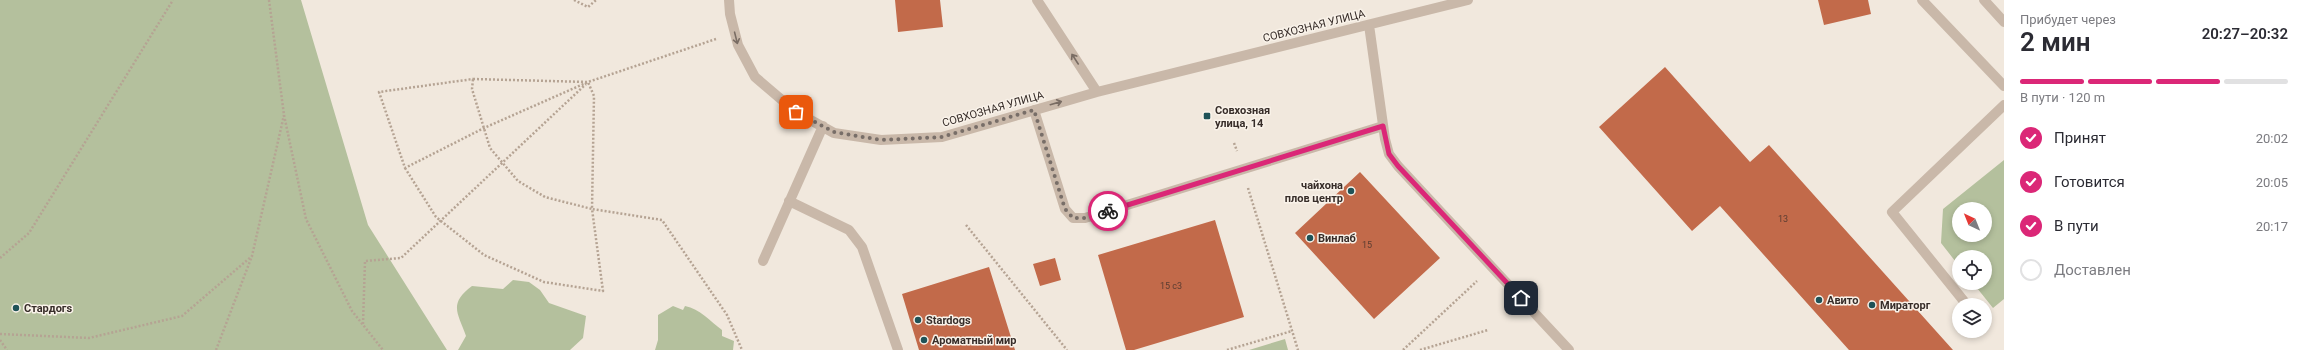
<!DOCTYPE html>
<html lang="ru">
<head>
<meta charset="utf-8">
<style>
	:root { --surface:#fff; --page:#f2f2f3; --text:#2b2b33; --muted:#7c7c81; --line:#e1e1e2; --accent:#db2777 }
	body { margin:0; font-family:Roboto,sans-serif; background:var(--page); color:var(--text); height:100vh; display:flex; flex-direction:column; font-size:15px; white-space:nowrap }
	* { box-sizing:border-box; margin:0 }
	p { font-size:13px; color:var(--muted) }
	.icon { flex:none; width:22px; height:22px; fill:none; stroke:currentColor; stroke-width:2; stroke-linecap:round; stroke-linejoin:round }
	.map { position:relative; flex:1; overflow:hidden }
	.drawer { display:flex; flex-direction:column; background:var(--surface); width:300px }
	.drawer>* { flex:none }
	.needle { width:26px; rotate:317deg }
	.tools { position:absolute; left:1952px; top:202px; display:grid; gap:8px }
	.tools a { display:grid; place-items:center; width:40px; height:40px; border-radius:50%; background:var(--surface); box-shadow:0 2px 6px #0003; font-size:20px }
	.pin { position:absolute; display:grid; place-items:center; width:34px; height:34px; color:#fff; margin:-17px; border-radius:8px; box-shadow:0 2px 6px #0006 }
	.courier { position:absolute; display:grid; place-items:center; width:40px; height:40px; margin:-20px; border:3px solid #db2777; border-radius:50%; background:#fff; color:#222; box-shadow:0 1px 5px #0007 }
	.overview em { font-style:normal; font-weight:600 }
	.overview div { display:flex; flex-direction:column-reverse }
	.overview { display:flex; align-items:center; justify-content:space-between; height:68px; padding:0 16px }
	h1 { font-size:26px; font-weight:600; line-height:30px }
	.bar { display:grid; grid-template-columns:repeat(4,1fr); gap:6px 4px; align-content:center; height:48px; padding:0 16px }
	.bar i { height:5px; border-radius:3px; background:var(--line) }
	.bar .active { background:var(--accent) }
	.bar p { grid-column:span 4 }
	ol { padding:0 16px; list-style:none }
	li { display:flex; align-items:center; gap:12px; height:44px }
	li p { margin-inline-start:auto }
	li .icon { padding:4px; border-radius:50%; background:var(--accent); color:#fff; stroke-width:4 }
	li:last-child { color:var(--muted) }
	li i { width:22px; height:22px; border:2px solid var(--line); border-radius:50% }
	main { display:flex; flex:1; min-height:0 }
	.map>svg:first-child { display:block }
	.green { fill:#b4c09d; fill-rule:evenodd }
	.building { fill:#c26a4a }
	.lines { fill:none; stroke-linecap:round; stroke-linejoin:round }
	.path { stroke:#b5a393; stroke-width:2.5; stroke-dasharray:2 2; stroke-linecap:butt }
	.minor { stroke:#c9b8a9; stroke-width:10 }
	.oneway { stroke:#796c63 }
	.done { stroke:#786e68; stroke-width:4; stroke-dasharray:0 7.2 }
	.route { stroke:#db2777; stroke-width:5 }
	.poi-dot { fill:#1f5257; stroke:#f9f2e9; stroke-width:1.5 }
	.labels { text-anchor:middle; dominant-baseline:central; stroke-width:3; stroke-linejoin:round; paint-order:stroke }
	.number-label { font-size:9px; fill:#5a3c31 }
	.street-label { font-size:11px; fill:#372d29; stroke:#f9f2e9 }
	.poi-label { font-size:11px; font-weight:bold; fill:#372d29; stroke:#f9f2e9; text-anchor:start }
</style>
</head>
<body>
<main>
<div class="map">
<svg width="2004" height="350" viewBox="0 0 2004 350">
	<rect width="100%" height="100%" fill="#f1e8dd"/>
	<path class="green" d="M 0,0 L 301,0 L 368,225 L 447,350 L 0,350 Z
		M 2004,160 L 2004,299 L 1993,308 L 1973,283 L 1985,283 L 1985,257 L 1959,257 L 1959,266 L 1941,243 L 1943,209 ZM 1959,209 L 1985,209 L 1985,235 L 1959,235 Z
		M 513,280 L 529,282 L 540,290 L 549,303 L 586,316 L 583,338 L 570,350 L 458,350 L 466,336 C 458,313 448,304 472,286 L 503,289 Z
		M 673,306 L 683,310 L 685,306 C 700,309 710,321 722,330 L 722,336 L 734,341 L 733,350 L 655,350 L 658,340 L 658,315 Z
		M 1285,339 L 1288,350 L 1249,350 Z"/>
	<path class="building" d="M 895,0 L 940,0 L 943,27 L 898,32 Z
		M 1818,0 L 1868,0 L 1871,14 L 1824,25 Z
		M 1665,67 L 1750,162 L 1769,145 L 1953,350 L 1849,350 L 1720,206 L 1692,231 L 1599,127 Z
		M 1360,172 L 1440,258 L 1374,319 L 1295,233 Z
		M 1215,220 L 1244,317 L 1134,350 L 1126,350 L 1098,255 Z
		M 1055,258 L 1061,280 L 1040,286 L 1033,264 Z
		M 989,267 L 1015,350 L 919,350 L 902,294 Z"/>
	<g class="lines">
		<path class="path" d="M 269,0 L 284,115 L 306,219 L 352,311 L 383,350
			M 574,0 L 588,7 L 596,0
			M 716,39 L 588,82 L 594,96 L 592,209 L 662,220 L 727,315 L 742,350
			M 473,79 L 588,82 L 484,128 L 405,168 L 379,92 Z
			M 1234,143 L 1237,151
			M 405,168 L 436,217 L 484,255 L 544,282 L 603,291 L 592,209 L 545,197 L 518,181 L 490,148 L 472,89 L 473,79
			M 1248,188 L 1298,350
			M 966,225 L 1067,350
			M 0,258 L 29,233 L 173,0
			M 363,324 L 365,261 L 401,258 L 586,84
			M 0,334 L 89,338 L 182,316 L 252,256 L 284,115
			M 0,340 L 7,350
			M 216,350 L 252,256
			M 1227,350 L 1292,331
			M 1403,350 L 1477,281
			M 1420,350 L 1488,330"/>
		<path class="minor" d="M 729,0 L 730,14 L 738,45 L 755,77 L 796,112 L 834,133 L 881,140 L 942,137 L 1097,92 L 1468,0
			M 1037,0 L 1097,92
			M 1922,0 L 2004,86
			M 1984,0 L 2004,22
			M 1369,25 L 1385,139 L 1389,154 L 1398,166 L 1569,350
			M 1034,110 L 1065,209 L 1073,218 L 1085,218 L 1383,126
			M 789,201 L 849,230 L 862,247 L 898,350
			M 763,261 L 823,126
			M 1967,305 L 1892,212 L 2004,105"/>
	</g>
	<defs><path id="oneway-shaft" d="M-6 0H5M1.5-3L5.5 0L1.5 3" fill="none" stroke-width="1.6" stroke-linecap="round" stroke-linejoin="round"/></defs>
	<g class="oneway">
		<use href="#oneway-shaft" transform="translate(736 38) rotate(76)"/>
		<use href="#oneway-shaft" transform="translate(1075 59) rotate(-123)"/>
		<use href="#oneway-shaft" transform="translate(1056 103) rotate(-16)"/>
	</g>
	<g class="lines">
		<path class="done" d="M 796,112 L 834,132 L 881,140 L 942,137 L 1034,110 L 1065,209 L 1073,218 L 1085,218 L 1108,211"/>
		<path class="route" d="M 1108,211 L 1383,126 L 1389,154 L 1398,166 L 1521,298"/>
	</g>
	<g class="poi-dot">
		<rect x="1203" y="112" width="8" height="8" rx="2"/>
		<circle cx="1351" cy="191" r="4"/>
		<circle cx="1310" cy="238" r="4"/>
		<circle cx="1819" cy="300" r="4"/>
		<circle cx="1872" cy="305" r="4"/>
		<circle cx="16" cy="308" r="4"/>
		<circle cx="918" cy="320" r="4"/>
		<circle cx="924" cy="340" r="4"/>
	</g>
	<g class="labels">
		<g class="number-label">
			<text x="1783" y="219">13</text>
			<text x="1367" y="245">15</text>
			<text x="1171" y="286">15 с3</text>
		</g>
		<g class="street-label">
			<text transform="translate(1314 26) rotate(-14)">СОВХОЗНАЯ УЛИЦА</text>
			<text transform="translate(993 109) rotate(-16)">СОВХОЗНАЯ УЛИЦА</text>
		</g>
		<g class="poi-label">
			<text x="1215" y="110">Совхозная<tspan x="1215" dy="13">улица, 14</tspan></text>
			<text x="1343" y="185" text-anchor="end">чайхона<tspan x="1343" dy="13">плов центр</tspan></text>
			<text x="1318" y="238">Винлаб</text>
			<text x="1827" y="300">Авито</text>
			<text x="1880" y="305">Мираторг</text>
			<text x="24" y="308">Стардогs</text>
			<text x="926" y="320">Stardogs</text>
			<text x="932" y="340">Ароматный мир</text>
		</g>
	</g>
</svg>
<div class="tools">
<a><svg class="needle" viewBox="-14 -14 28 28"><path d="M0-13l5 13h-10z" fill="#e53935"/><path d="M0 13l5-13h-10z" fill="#7c7c81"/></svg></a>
<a><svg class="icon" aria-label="locate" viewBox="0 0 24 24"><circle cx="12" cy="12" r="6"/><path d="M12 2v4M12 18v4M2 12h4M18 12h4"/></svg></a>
<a><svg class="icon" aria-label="layers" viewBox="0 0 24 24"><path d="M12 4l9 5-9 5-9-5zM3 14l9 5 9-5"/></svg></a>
</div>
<div class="pin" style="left:796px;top:112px;background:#ea580c"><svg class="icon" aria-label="bag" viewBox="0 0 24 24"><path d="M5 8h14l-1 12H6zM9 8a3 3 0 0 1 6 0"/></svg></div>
<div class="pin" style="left:1521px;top:298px;background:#1f2937"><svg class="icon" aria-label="home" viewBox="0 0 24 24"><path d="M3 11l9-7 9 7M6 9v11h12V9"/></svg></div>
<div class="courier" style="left:1108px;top:211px"><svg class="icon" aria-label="bike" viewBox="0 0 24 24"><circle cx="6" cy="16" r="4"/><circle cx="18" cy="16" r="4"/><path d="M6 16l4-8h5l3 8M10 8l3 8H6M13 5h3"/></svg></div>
</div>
<section class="drawer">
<div class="overview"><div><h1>2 мин</h1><p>Прибудет через</p></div><em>20:27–20:32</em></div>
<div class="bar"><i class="active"></i><i class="active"></i><i class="active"></i><i></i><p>В пути · 120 m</p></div>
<ol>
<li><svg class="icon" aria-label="check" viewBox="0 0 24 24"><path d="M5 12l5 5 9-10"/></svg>Принят<p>20:02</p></li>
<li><svg class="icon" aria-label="check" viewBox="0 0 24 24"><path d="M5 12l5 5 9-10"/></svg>Готовится<p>20:05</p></li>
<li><svg class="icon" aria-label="check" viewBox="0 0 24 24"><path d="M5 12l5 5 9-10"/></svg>В пути<p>20:17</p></li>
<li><i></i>Доставлен</li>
</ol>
</section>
</main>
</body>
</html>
